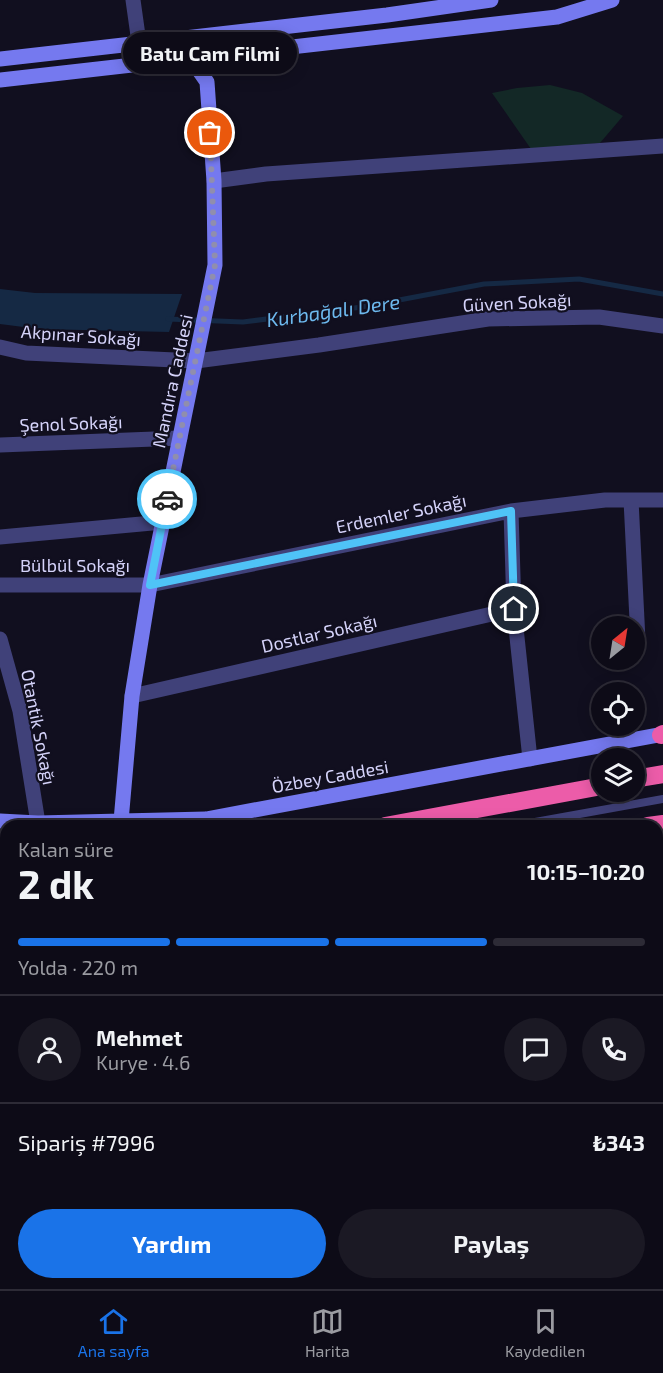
<!DOCTYPE html>
<html lang="tr">
<head>
<meta charset="utf-8">
<style>
	:root { --surface:#0d0b17; --page:#1b1924; --text:#f1f3f6; --muted:#9a9ba1; --line:#2d2b36; --accent:#1a73e8 }
	body { margin:0; font-family:"Exo 2",sans-serif; background:var(--page); color:var(--text); height:100vh; display:flex; flex-direction:column; font-size:22px; white-space:nowrap }
	* { box-sizing:border-box; margin:0 }
	p { font-size:20px; color:var(--muted) }
	.icon { flex:none; width:33px; height:33px; fill:none; stroke:currentColor; stroke-width:2; stroke-linecap:round; stroke-linejoin:round }
	.map { position:relative; flex:1; overflow:hidden }
	.drawer { position:absolute; left:0px; top:820px; width:663px; height:470px; display:flex; flex-direction:column; background:var(--surface); border-radius:18px 18px 0 0; box-shadow:0 3px 15px #0003,0 0 0 2px var(--line) }
	.drawer>* { flex:none }
	.needle { width:39px; rotate:30deg }
	.buttons { position:absolute; left:591px; top:616px; display:grid; gap:12px }
	.buttons a { display:grid; place-items:center; width:54px; height:54px; border-radius:50%; background:var(--surface); box-shadow:0 3px 15px #0003,0 0 0 2px var(--line); font-size:30px }
	.pin { position:absolute; display:grid; place-items:center; width:51px; height:51px; color:#fff; margin:-26px; border:3px solid #fff; border-radius:50%; box-shadow:0 2px 6px #0007 }
	.courier { position:absolute; display:grid; place-items:center; width:60px; height:60px; margin:-30px; border:4px solid #4fc3f7; border-radius:50%; background:#fff; color:#222; box-shadow:0 2px 8px #0007 }
	.bubble { position:absolute; height:42px; border-radius:21px; background:var(--surface); box-shadow:0 3px 15px #0003,0 0 0 2px var(--line); font-size:20px; font-weight:700; line-height:42px; text-align:center }
	.headline em { font-style:normal; font-weight:700 }
	.headline div { display:flex; flex-direction:column-reverse }
	.headline { display:flex; align-items:center; justify-content:space-between; height:102px; padding:0 18px }
	h1 { font-size:39px; font-weight:700; line-height:45px }
	.bar { display:grid; grid-template-columns:repeat(4,1fr); gap:9px 6px; align-content:center; height:72px; padding:0 18px }
	.bar i { height:8px; border-radius:4px; background:var(--line) }
	.bar .current { background:var(--accent) }
	.bar p { grid-column:span 4 }
	.line { display:flex; align-items:center; gap:15px; padding:0 18px; border-top:2px solid var(--line) }
	.line div { flex:1 }
	.round { display:grid; place-items:center; flex:none; width:63px; height:63px; border-radius:32px; background:var(--page) }
	.action { display:flex; gap:12px; margin-top:auto; padding:12px 18px }
	.action a { flex:1; height:69px; border-radius:36px; background:var(--accent); color:#fff; font-size:24px; font-weight:700; line-height:69px; text-align:center }
	.action a+a { background:var(--page); color:var(--text) }
	.dock { display:flex; justify-content:space-around; align-items:center; height:84px; border-top:2px solid var(--line); background:var(--surface); font-size:16px; color:var(--muted) }
	.dock a { display:grid; justify-items:center; gap:3px }
	.dock .current { color:var(--accent) }
	.map>svg:first-child { display:block }
	.green { fill:#132826 }
	.water { fill:#152944 }
	.lines { fill:none; stroke-linecap:round; stroke-linejoin:round }
	.stream { stroke:#152944; stroke-width:5 }
	.lane { stroke:#404179; stroke-width:8 }
	.street { stroke:#404179; stroke-width:15 }
	.secondary { stroke:#7579ef; stroke-width:15 }
	.highway { stroke:#ec5ca9; stroke-width:18 }
	.done { stroke:#908ead; stroke-width:6; stroke-dasharray:0 10.8 }
	.route { stroke:#4fc3f7; stroke-width:8 }
	.labels { text-anchor:middle; dominant-baseline:central; stroke-width:4.5; stroke-linejoin:round; paint-order:stroke }
	.street-label { font-size:18px; fill:#d5d3fa; stroke:#110f1f }
	.water-label { font-size:20px; font-style:italic; fill:#6db9ee; stroke:#110f1f }
</style>
</head>
<body>
<div class="map">
<svg width="663" height="1289" viewBox="0 0 663 1289">
	<rect width="100%" height="100%" fill="#110f1f"/>
	<path class="green" d="M 550,85 L 582,93 L 623,116 L 600,143 L 531,149 L 492,93 L 517,88 Z"/>
	<path class="water" d="M 0,289 L 35,293 L 182,294 L 169,332 L 39,329 L 0,324 Z"/>
	<g class="lines">
		<path class="stream" d="M 168,319 L 243,322 L 362,307 L 484,284 L 579,279 L 663,294"/>
		<path class="lane" d="M 513,826 L 663,799
			M 0,882 L 6,882
			M 0,900 L 6,900"/>
		<path class="street" d="M 133,0 L 142,64
			M 214,181 L 266,174 L 663,146
			M 0,347 L 26,353 L 196,361 L 319,345 L 488,319 L 599,317 L 663,326
			M 0,445 L 180,438
			M 631,500 L 638,640
			M 511,511 L 514,609 L 530,759
			M 0,537 L 163,522
			M 0,585 L 150,585 L 511,511 L 605,500 L 663,500
			M 0,639 L 20,711 L 38,823
			M 132,696 L 514,609
			M 657,1186 L 663,1183
			M 0,1219 L 6,1214
			M 25,1284 L 26,1289
			M 110,1284 L 111,1289
			M 472,1289 L 482,1284"/>
		<path class="secondary" d="M 0,59 L 387,15 L 491,0
			M 0,80 L 557,17 L 612,0
			M 0,821 L 38,823 L 206,819 L 663,734
			M 121,821 L 132,696 L 150,585 L 215,265 L 214,181 L 207,82 L 191,59 L 184,39
			M 657,862 L 663,861
			M 0,951 L 6,951
			M 268,1284 L 270,1289
			M 290,1284 L 292,1289"/>
		<path class="highway" d="M 661,735 L 663,734
			M 634,779 L 663,774
			M 385,826 L 602,786
			M 648,826 L 663,824
			M 657,842 L 663,841
			M 0,866 L 6,866
			M 0,917 L 6,917"/>
	</g>
	<g class="lines">
		<path class="done" d="M 167,499 L 215,265 L 210,133"/>
		<path class="route" d="M 167,499 L 150,585 L 511,511 L 514,609"/>
	</g>
	<g class="labels">
		<g class="street-label">
			<text transform="translate(517 302) rotate(-3)">Güven Sokağı</text>
			<text transform="translate(81 335) rotate(4)">Akpınar Sokağı</text>
			<text transform="translate(172 381) rotate(-78)">Mandıra Caddesi</text>
			<text transform="translate(71 423) rotate(-2)">Şenol Sokağı</text>
			<text transform="translate(401 513) rotate(-12)">Erdemler Sokağı</text>
			<text x="75" y="565">Bülbül Sokağı</text>
			<text transform="translate(319 633) rotate(-13)">Dostlar Sokağı</text>
			<text transform="translate(39 727) rotate(79)">Otantik Sokağı</text>
			<text transform="translate(330 776) rotate(-10)">Özbey Caddesi</text>
		</g>
		<g class="water-label">
			<text transform="translate(333 310) rotate(-8)">Kurbağalı Dere</text>
		</g>
	</g>
</svg>
<div class="buttons">
<a><svg class="needle" viewBox="-14 -14 28 28"><path d="M0-13l5 13h-10z" fill="#e53935"/><path d="M0 13l5-13h-10z" fill="#9a9ba1"/></svg></a>
<a><svg class="icon" aria-label="locate" viewBox="0 0 24 24"><circle cx="12" cy="12" r="6"/><path d="M12 2v4M12 18v4M2 12h4M18 12h4"/></svg></a>
<a><svg class="icon" aria-label="layers" viewBox="0 0 24 24"><path d="M12 4l9 5-9 5-9-5zM3 14l9 5 9-5"/></svg></a>
</div>
<div class="pin" style="left:210px;top:133px;background:#ea580c"><svg class="icon" aria-label="bag" viewBox="0 0 24 24"><path d="M5 8h14l-1 12H6zM9 8a3 3 0 0 1 6 0"/></svg></div>
<div class="pin" style="left:514px;top:609px;background:#1f2937"><svg class="icon" aria-label="home" viewBox="0 0 24 24"><path d="M3 11l9-7 9 7M6 9v11h12V9"/></svg></div>
<div class="courier" style="left:167px;top:499px"><svg class="icon" aria-label="car" viewBox="0 0 24 24"><path d="M5 17H2v-5l4-1 3-4h7l3 4 3 1v5h-3M9 17h6M6 11h13"/><circle cx="7" cy="17" r="2"/><circle cx="17" cy="17" r="2"/></svg></div>
<div class="bubble" style="left:123px;top:32px;width:174px">Batu Cam Filmi</div>
<section class="drawer">
<div class="headline"><div><h1>2 dk</h1><p>Kalan süre</p></div><em>10:15–10:20</em></div>
<div class="bar"><i class="current"></i><i class="current"></i><i class="current"></i><i></i><p>Yolda · 220 m</p></div>
<div class="line" style="height:108px"><a class="round"><svg class="icon" aria-label="person" viewBox="0 0 24 24"><circle cx="12" cy="8" r="4"/><path d="M4 21q1-7 8-7t8 7"/></svg></a><div><b>Mehmet</b><p>Kurye · 4.6</p></div><a class="round"><svg class="icon" aria-label="chat" viewBox="0 0 24 24"><path d="M4 5h16v11H9l-5 4z"/></svg></a><a class="round"><svg class="icon" aria-label="phone" viewBox="0 0 24 24"><path d="M5 4h4l2 5-3 2q2 4 5 5l2-3 5 2v4C11 20 4 13 5 4z"/></svg></a></div>
<div class="line" style="height:78px"><div>Sipariş #7996</div><b>₺343</b></div>
<div class="action"><a>Yardım</a><a>Paylaş</a></div>
</section>
</div>
<nav class="dock">
<a class="current"><svg class="icon" aria-label="home" viewBox="0 0 24 24"><path d="M3 11l9-7 9 7M6 9v11h12V9"/></svg>Ana sayfa</a>
<a><svg class="icon" aria-label="map" viewBox="0 0 24 24"><path d="M3 6l6-2 6 2 6-2v14l-6 2-6-2-6 2zM9 4v14M15 6v14"/></svg>Harita</a>
<a><svg class="icon" aria-label="saved" viewBox="0 0 24 24"><path d="M7 4h10v16l-5-4-5 4z"/></svg>Kaydedilen</a>
</nav>
</body>
</html>
